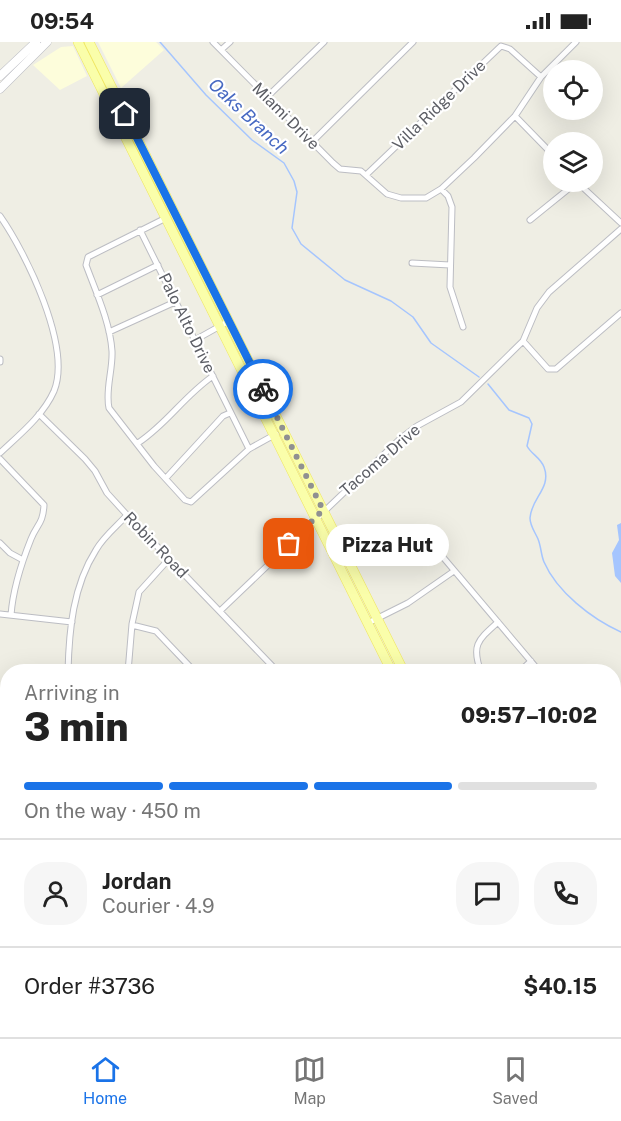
<!DOCTYPE html>
<html lang="en">
<head>
<meta charset="utf-8">
<style>
	:root { --surface:#fff; --page:#f6f6f6; --text:#222; --muted:#767676; --line:#e0e0e0; --accent:#1a73e8 }
	body { margin:0; font-family:"Public Sans",sans-serif; background:var(--page); color:var(--text); height:100vh; display:flex; flex-direction:column; font-size:22px; white-space:nowrap }
	* { box-sizing:border-box; margin:0 }
	p { font-size:20px; color:var(--muted) }
	.icon { flex:none; width:33px; height:33px; fill:none; stroke:currentColor; stroke-width:2; stroke-linecap:round; stroke-linejoin:round }
	.map { position:relative; flex:1; overflow:hidden }
	.drawer { position:absolute; left:0px; top:622px; width:621px; height:374px; display:flex; flex-direction:column; background:var(--surface); border-radius:24px 24px 0 0; box-shadow:0 6px 24px #0002 }
	.drawer>* { flex:none }
	.buttons { position:absolute; left:543px; top:18px; display:grid; gap:12px }
	.buttons a { display:grid; place-items:center; width:60px; height:60px; border-radius:50%; background:var(--surface); box-shadow:0 6px 24px #0002; font-size:30px }
	.pin { position:absolute; display:grid; place-items:center; width:51px; height:51px; color:#fff; margin:-26px; border-radius:12px; box-shadow:0 3px 9px #0006 }
	.courier { position:absolute; display:grid; place-items:center; width:60px; height:60px; margin:-30px; border:4px solid #1a73e8; border-radius:50%; background:#fff; color:#222; box-shadow:0 2px 8px #0007 }
	.bubble { position:absolute; height:42px; border-radius:21px; background:var(--surface); box-shadow:0 6px 24px #0002; font-size:20px; font-weight:800; line-height:42px; text-align:center }
	.head em { font-style:normal; font-weight:800 }
	.head div { display:flex; flex-direction:column-reverse }
	.head { display:flex; align-items:center; justify-content:space-between; height:102px; padding:0 24px }
	h1 { font-size:39px; font-weight:800; line-height:45px }
	.bar { display:grid; grid-template-columns:repeat(4,1fr); gap:9px 6px; align-content:center; height:72px; padding:0 24px }
	.bar i { height:8px; border-radius:4px; background:var(--line) }
	.bar .on { background:var(--accent) }
	.bar p { grid-column:span 4 }
	.line { display:flex; align-items:center; gap:15px; padding:0 24px; border-top:2px solid var(--line) }
	.line div { flex:1 }
	.round { display:grid; place-items:center; flex:none; width:63px; height:63px; border-radius:24px; background:var(--page) }
	.status { display:flex; justify-content:space-between; align-items:center; height:42px; padding:0 30px; background:var(--surface); direction:ltr }
	.status svg { height:16px; fill:currentColor }
	.tab-bar { display:flex; justify-content:space-around; align-items:center; height:84px; border-top:2px solid var(--line); background:var(--surface); font-size:16px; color:var(--muted) }
	.tab-bar a { display:grid; justify-items:center; gap:3px }
	.tab-bar .on { color:var(--accent) }
	.map>svg:first-child { display:block }
	.commercial { fill:#fdfddb }
	.water { fill:#a5c5fe }
	.lines { fill:none; stroke-linecap:round; stroke-linejoin:round }
	.stream { stroke:#a5c5fe; stroke-width:1.5 }
	.minor-casing { stroke:#bcbdc3; stroke-width:7 }
	.tertiary-casing { stroke:#bcbdc3; stroke-width:8 }
	.secondary-casing { stroke:#bdbec5; stroke-width:9 }
	.primary-casing { stroke:#efe55d; stroke-width:10 }
	.minor { stroke:#fff; stroke-width:5 }
	.tertiary { stroke:#fff; stroke-width:7 }
	.secondary { stroke:#fff; stroke-width:8 }
	.primary { stroke:#fafeaa; stroke-width:9 }
	.done { stroke:#8f9091; stroke-width:6; stroke-dasharray:0 10.8 }
	.route { stroke:#1a73e8; stroke-width:8 }
	.labels { text-anchor:middle; dominant-baseline:central; stroke-width:4.5; stroke-linejoin:round; paint-order:stroke }
	.street-label { font-size:16px; fill:#5c5e65; stroke:#fff }
	.water-label { font-size:18px; font-style:italic; fill:#4769c2; stroke:#fff }
</style>
</head>
<body>
<div class="status"><b>09:54</b><svg viewBox="0 0 49 12"><path d="M0 12V9h3v3zM5 12V6h3v6zM10 12V3h3v9zM15 12V0h3v12zM26 1h20v11H26zM47 4h2v5h-2z"/></svg></div>
<div class="map">
<svg width="621" height="995" viewBox="0 0 621 995">
	<rect width="100%" height="100%" fill="#efeee4"/>
	<path class="commercial" d="M 98,0 L 156,0 L 164,8 L 121,46 Z
		M 73,4 L 87,34 L 60,48 L 33,23 L 61,5 Z
		M 614,785 L 621,794 L 621,905 L 614,904 Z
		M 374,989 L 496,988 L 496,989 L 495,995 L 377,995 Z"/>
	<path class="water" d="M 621,481 L 621,541 L 615,534 L 612,511 L 619,498 L 617,483 Z"/>
	<g class="lines">
		<path class="stream" d="M 160,0 L 206,53 L 252,98 L 284,121 L 294,139 L 297,150 L 292,186 L 301,202 L 345,238 L 391,259 L 413,275 L 431,301 L 479,335
			M 488,342 L 509,368 L 529,376 L 532,382 L 527,404 C 531,412 540,415 544,425 C 552,446 531,456 530,476 C 530,484 535,490 538,497 C 541,504 541,513 544,520 C 557,550 592,577 621,590"/>
		<g class="minor-casing">
			<path id="minor" d="M 213,0 L 333,121 L 340,127 L 361,129 L 387,152 L 401,156 L 426,156 L 441,147 L 474,116 L 515,74 L 541,35 L 576,0
				M 221,8 L 230,0
				M 267,55 L 324,0
				M 515,74 L 554,114
				M 312,100 L 413,0
				M 366,133 L 501,4 L 510,7 L 541,35
				M 577,140 L 621,181
				M 441,147 L 448,154 L 452,165 L 450,245 L 463,285
				M 0,174 C 26,211 72,305 54,349 C 43,374 19,393 0,411
				M 166,176 L 88,215 L 86,223 C 96,250 110,280 112,309 C 113,328 105,348 109,366 L 154,424 L 185,458 L 191,460 L 249,407 L 276,392
				M 530,178 L 577,140
				M 140,188 L 249,407
				M 412,221 L 450,223
				M 97,253 L 158,223
				M 109,290 L 175,260
				M 195,298 L 229,279
				M 523,299 L 548,327 L 556,327 L 621,271
				M 0,317 L 0,320
				M 39,372 L 85,417 L 95,429 L 107,451 L 127,473 L 278,630
				M 138,401 C 168,381 183,355 213,334
				M 0,417 L 44,463 C 43,482 37,482 31,497 C 21,522 13,546 11,573
				M 166,436 L 223,374 L 230,371
				M 0,501 L 10,511 L 23,518
				M 431,501 L 540,630
				M 220,569 L 401,396 L 417,384 L 461,360 L 523,299 L 537,266 L 549,250 L 621,187
				M 0,572 L 72,580
				M 368,581 L 408,561 L 454,529
				M 132,583 L 156,589 L 195,630
				M 68,630 C 69,588 73,544 96,508 C 103,495 117,484 127,473
				M 128,630 L 132,582 L 139,550 L 169,517
				M 481,630 C 471,603 478,598 498,580
				M 519,630 L 531,619
				M 614,716 L 621,725
				M 614,911 L 621,911"/>
		</g>
		<g class="tertiary-casing">
			<path id="tertiary" d="M 84,995 L 86,988"/>
		</g>
		<g class="secondary-casing">
			<path id="secondary" d="M 0,34 L 36,0
				M 0,47 L 47,0
				M 0,730 L 8,738
				M 614,736 L 621,729
				M 0,744 L 8,753
				M 614,751 L 621,744"/>
		</g>
		<g class="primary-casing">
			<path id="primary" d="M 78,0 L 392,630
				M 89,0 L 404,630
				M 504,995 L 505,988
				M 514,995 L 514,988"/>
		</g>
		<use href="#minor" class="minor"/>
		<use href="#tertiary" class="tertiary"/>
		<use href="#secondary" class="secondary"/>
		<use href="#primary" class="primary"/>
	</g>
	<g class="lines">
		<path class="done" d="M 263,347 L 323,468 L 289,502"/>
		<path class="route" d="M 125,72 L 263,347"/>
	</g>
	<g class="labels">
		<g class="street-label">
			<text transform="translate(439 63) rotate(-44)">Villa Ridge Drive</text>
			<text transform="translate(286 74) rotate(45)">Miami Drive</text>
			<text transform="translate(187 281) rotate(64)">Palo Alto Drive</text>
			<text transform="translate(380 418) rotate(-41)">Tacoma Drive</text>
			<text transform="translate(156 503) rotate(46)">Robin Road</text>
		</g>
		<g class="water-label">
			<text transform="translate(249 74) rotate(43)">Oaks Branch</text>
		</g>
	</g>
</svg>
<div class="buttons">
<a><svg class="icon" aria-label="locate" viewBox="0 0 24 24"><circle cx="12" cy="12" r="6"/><path d="M12 2v4M12 18v4M2 12h4M18 12h4"/></svg></a>
<a><svg class="icon" aria-label="layers" viewBox="0 0 24 24"><path d="M12 4l9 5-9 5-9-5zM3 14l9 5 9-5"/></svg></a>
</div>
<div class="pin" style="left:289px;top:502px;background:#ea580c"><svg class="icon" aria-label="bag" viewBox="0 0 24 24"><path d="M5 8h14l-1 12H6zM9 8a3 3 0 0 1 6 0"/></svg></div>
<div class="pin" style="left:125px;top:72px;background:#1f2937"><svg class="icon" aria-label="home" viewBox="0 0 24 24"><path d="M3 11l9-7 9 7M6 9v11h12V9"/></svg></div>
<div class="courier" style="left:263px;top:347px"><svg class="icon" aria-label="bike" viewBox="0 0 24 24"><circle cx="6" cy="16" r="4"/><circle cx="18" cy="16" r="4"/><path d="M6 16l4-8h5l3 8M10 8l3 8H6M13 5h3"/></svg></div>
<div class="bubble" style="left:326px;top:482px;width:123px">Pizza Hut</div>
<section class="drawer">
<div class="head"><div><h1>3 min</h1><p>Arriving in</p></div><em>09:57–10:02</em></div>
<div class="bar"><i class="on"></i><i class="on"></i><i class="on"></i><i></i><p>On the way · 450 m</p></div>
<div class="line" style="height:108px"><a class="round"><svg class="icon" aria-label="person" viewBox="0 0 24 24"><circle cx="12" cy="8" r="4"/><path d="M4 21q1-7 8-7t8 7"/></svg></a><div><b>Jordan</b><p>Courier · 4.9</p></div><a class="round"><svg class="icon" aria-label="chat" viewBox="0 0 24 24"><path d="M4 5h16v11H9l-5 4z"/></svg></a><a class="round"><svg class="icon" aria-label="phone" viewBox="0 0 24 24"><path d="M5 4h4l2 5-3 2q2 4 5 5l2-3 5 2v4C11 20 4 13 5 4z"/></svg></a></div>
<div class="line" style="height:78px"><div>Order #3736</div><b>$40.15</b></div>
</section>
</div>
<nav class="tab-bar">
<a class="on"><svg class="icon" aria-label="home" viewBox="0 0 24 24"><path d="M3 11l9-7 9 7M6 9v11h12V9"/></svg>Home</a>
<a><svg class="icon" aria-label="map" viewBox="0 0 24 24"><path d="M3 6l6-2 6 2 6-2v14l-6 2-6-2-6 2zM9 4v14M15 6v14"/></svg>Map</a>
<a><svg class="icon" aria-label="saved" viewBox="0 0 24 24"><path d="M7 4h10v16l-5-4-5 4z"/></svg>Saved</a>
</nav>
</body>
</html>
